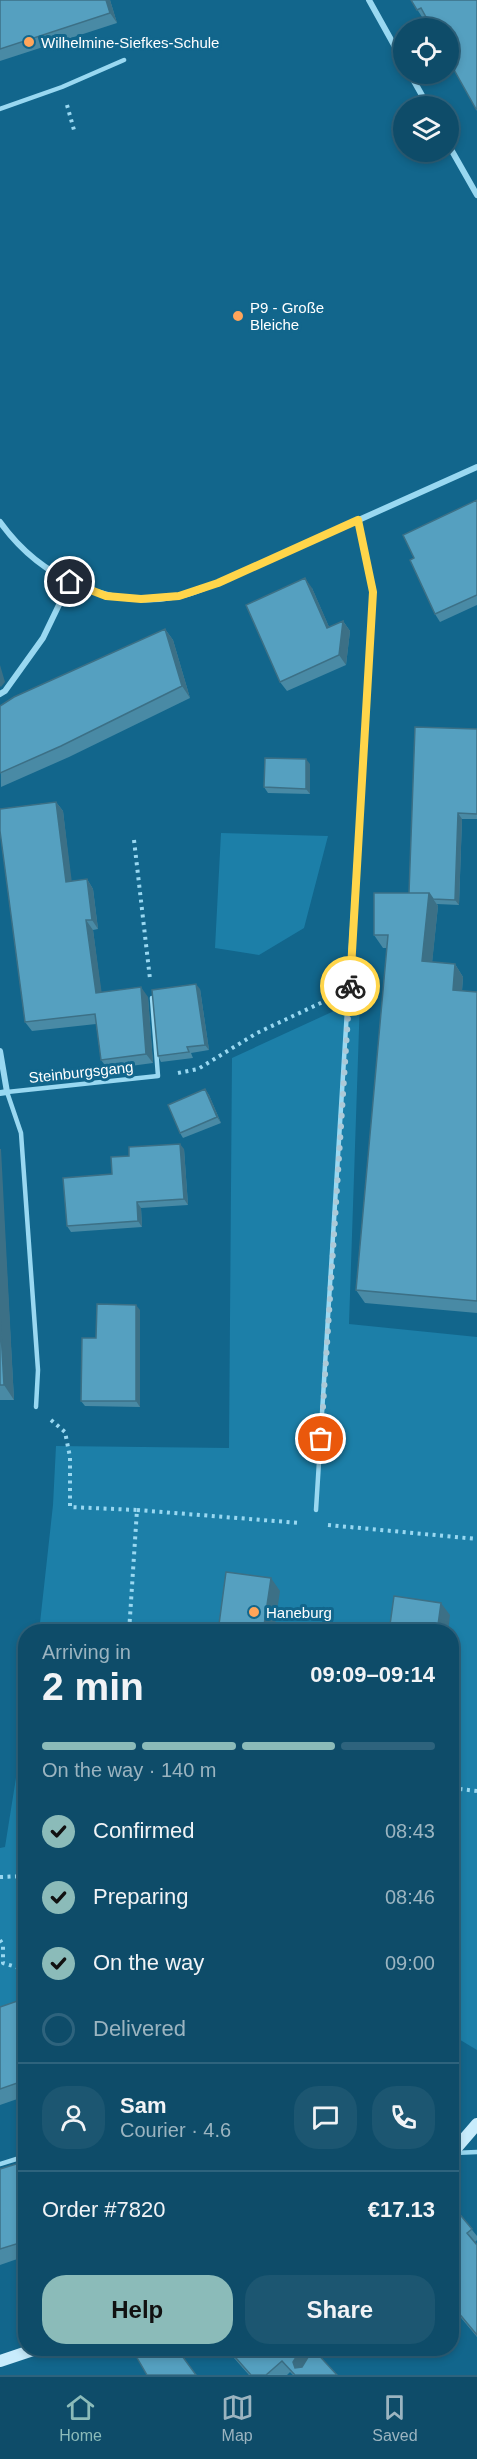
<!DOCTYPE html>
<html lang="en">
<head>
<meta charset="utf-8">
<style>
	:root { --surface:#0e4c69; --page:#1c5671; --text:#f1f3f6; --muted:#9bb4c0; --line:#2e637d; --accent:#8bbbb9 }
	body { margin:0; font-family:Helvetica,sans-serif; background:var(--page); color:var(--text); height:100vh; display:flex; flex-direction:column; font-size:22px; white-space:nowrap }
	* { box-sizing:border-box; margin:0 }
	p { font-size:20px; color:var(--muted) }
	.icon { flex:none; width:33px; height:33px; fill:none; stroke:currentColor; stroke-width:2; stroke-linecap:round; stroke-linejoin:round }
	.map { position:relative; flex:1; overflow:hidden }
	.drawer { position:absolute; left:18px; top:1624px; width:441px; height:732px; display:flex; flex-direction:column; background:var(--surface); border-radius:24px; box-shadow:0 3px 9px #0003,0 0 0 2px var(--line) }
	.drawer>* { flex:none }
	.buttons { position:absolute; left:393px; top:18px; display:grid; gap:12px }
	.buttons a { display:grid; place-items:center; width:66px; height:66px; border-radius:50%; background:var(--surface); box-shadow:0 3px 9px #0003,0 0 0 2px var(--line); font-size:30px }
	.pin { position:absolute; display:grid; place-items:center; width:51px; height:51px; color:#fff; margin:-26px; border:3px solid #fff; border-radius:50%; box-shadow:0 2px 6px #0007 }
	.courier { position:absolute; display:grid; place-items:center; width:60px; height:60px; margin:-30px; border:4px solid #ffd54a; border-radius:50%; background:#fff; color:#222; box-shadow:0 2px 8px #0007 }
	.overview em { font-style:normal; font-weight:700 }
	.overview div { display:flex; flex-direction:column-reverse }
	.overview { display:flex; align-items:center; justify-content:space-between; height:102px; padding:0 24px }
	h1 { font-size:39px; font-weight:700; line-height:45px }
	.bar { display:grid; grid-template-columns:repeat(4,1fr); gap:9px 6px; align-content:center; height:72px; padding:0 24px }
	.bar i { height:8px; border-radius:4px; background:var(--line) }
	.bar .selected { background:var(--accent) }
	.bar p { grid-column:span 4 }
	.line { display:flex; align-items:center; gap:15px; padding:0 24px; border-top:2px solid var(--line) }
	.line div { flex:1 }
	.round { display:grid; place-items:center; flex:none; width:63px; height:63px; border-radius:24px; background:var(--page) }
	ol { padding:0 24px; list-style:none }
	li { display:flex; align-items:center; gap:18px; height:66px }
	li p { margin-inline-start:auto }
	li .icon { padding:6px; border-radius:50%; background:var(--accent); color:#111; stroke-width:4 }
	li:last-child { color:var(--muted) }
	li i { width:33px; height:33px; border:3px solid var(--line); border-radius:50% }
	.button { display:flex; gap:12px; margin-top:auto; padding:12px 24px }
	.button a { flex:1; height:69px; border-radius:24px; background:var(--accent); color:#111; font-size:24px; font-weight:700; line-height:69px; text-align:center }
	.button a+a { background:var(--page); color:var(--text) }
	.menu { display:flex; justify-content:space-around; align-items:center; height:84px; border-top:2px solid var(--line); background:var(--surface); font-size:16px; color:var(--muted) }
	.menu a { display:grid; justify-items:center; gap:3px }
	.menu .selected { color:var(--accent) }
	.map>svg:first-child { display:block }
	.green { fill:#1c7fa8 }
	.lines { fill:none; stroke-linecap:round; stroke-linejoin:round }
	.path { stroke:#99d8f1; stroke-width:4; stroke-dasharray:3 4.5; stroke-linecap:butt }
	.lane { stroke:#99d8f1; stroke-width:4.5 }
	.street { stroke:#99d8f1; stroke-width:6 }
	.secondary { stroke:#c8ecfc; stroke-width:12 }
	.wall { fill:#498aa5 }
	.shaded-wall { fill:#3c7086 }
	.building { fill:#55a0c0; stroke:#3c7086; stroke-width:1.5 }
	.done { stroke:#acc9d7; stroke-width:6; stroke-dasharray:0 10.8 }
	.route { stroke:#ffd54a; stroke-width:8 }
	.poi-dot { fill:#ffa55a; stroke:#12668c; stroke-width:2 }
	.labels { text-anchor:middle; dominant-baseline:central; stroke-width:6; stroke-linejoin:round; paint-order:stroke }
	.poi-label { font-size:15px; fill:#fff; stroke:#12668c; text-anchor:start }
	.street-label { font-size:15px; fill:#fff; stroke:#12668c }
</style>
</head>
<body>
<div class="map">
<svg width="477" height="2375" viewBox="0 0 477 2375">
	<rect width="100%" height="100%" fill="#12668c"/>
	<path class="green" d="M 221,833 L 328,836 L 304,928 L 259,955 L 215,948 Z
		M 360,999 L 349,1324 L 477,1337 L 477,2050 L 452,2035 L 452,1632 L 39,1632 L 53,1505 L 56,1446 L 229,1448 L 232,1058 Z
		M 25,1721 L 25,2003 L 0,2009 L 0,1848 L 5,1847 Z"/>
	<g class="lines">
		<path class="path" d="M 67,105 L 74,130
			M 134,840 L 150,979
			M 178,1073 L 198,1069 L 257,1033 L 327,1000
			M 51,1420 L 65,1432 L 70,1457 L 70,1507 L 137,1510 L 129,1632
			M 137,1510 L 300,1523
			M 328,1525 L 477,1539
			M 452,1788 L 477,1791
			M 0,1877 L 26,1876
			M 0,1940 L 3,1945 L 3,1963 L 26,1970"/>
		<path class="lane" d="M 0,109 L 62,87 L 124,60
			M 36,1407 L 38,1370 L 21,1133 L 7,1092 L 158,1076 L 152,998
			M 316,1510 L 373,592 L 358,520
			M 454,2153 L 477,2152
			M 0,2164 L 26,2156"/>
		<path class="street" d="M 369,0 L 404,63
			M 410,74 L 428,106
			M 448,144 L 477,195
			M 0,522 C 40,578 109,610 179,596 C 192,594 205,587 218,583 L 477,467
			M 0,694 L 5,691 L 43,638 L 70,582
			M 0,1051 L 7,1092 L 0,1093
			M 306,2375 L 321,2349"/>
		<path class="secondary" d="M 452,2153 L 477,2124
			M 0,2361 L 36,2349"/>
	</g>
	<path class="wall" d="M 0,0 L 110,0 L 117,23 L 0,61 Z
		M 411,0 L 477,0 L 477,111 L 426,19 L 424,20 Z
		M 477,500 L 477,605 L 440,622 L 435,614 L 414,558 Z
		M 312,588 L 329,627 L 343,621 L 350,631 L 346,665 L 287,691 L 280,682 Z
		M 165,629 L 173,640 L 190,698 L 69,757 L 1,787 L 0,706 Z
		M 477,729 L 477,819 L 462,819 L 459,905 L 437,904 L 438,906 L 432,962 L 455,964 L 463,977 L 462,991 L 477,992 L 477,1313 L 365,1303 L 356,1290 L 387,948 L 383,948 L 374,935 L 409,893 Z
		M 310,764 L 310,794 L 268,793 L 264,787 Z
		M 56,802 L 63,811 L 71,881 L 87,879 L 93,889 L 98,929 L 93,930 L 101,992 L 148,997 L 153,1063 L 108,1069 L 101,1060 L 96,1024 L 32,1031 L 25,1022 Z
		M 200,989 L 209,1050 L 191,1053 L 193,1058 L 161,1062 L 158,1056 Z
		M 205,1089 L 209,1095 L 221,1123 L 183,1138 L 180,1133 Z
		M 0,1149 L 14,1400 L 0,1400 Z
		M 184,1149 L 188,1205 L 141,1208 L 142,1227 L 71,1232 L 67,1226 L 129,1156 Z
		M 140,1310 L 140,1407 L 85,1406 L 81,1401 L 96,1338 Z
		M 26,1998 L 26,2096 L 0,2105 L 0,2007 Z
		M 26,2161 L 26,2256 L 0,2265 L 0,2169 Z
		M 452,2205 L 477,2236 L 477,2240 L 475,2242 L 477,2245 L 477,2337 L 452,2307 L 452,2293 L 457,2288 L 452,2282 Z
		M 226,2349 L 312,2349 L 337,2375 L 293,2375 L 290,2372 L 287,2375 L 249,2375 Z"/>
	<path class="shaded-wall" d="M 106,0 L 110,0 L 117,23 L 110,13 Z
		M 305,578 L 312,588 L 334,638 L 327,628 Z
		M 343,621 L 350,631 L 346,665 L 339,655 Z
		M 165,629 L 173,640 L 190,698 L 182,686 Z
		M 0,665 L 5,682 L 1,687 L 0,686 Z
		M 306,759 L 310,764 L 310,794 L 306,789 Z
		M 56,802 L 63,811 L 73,891 L 66,882 Z
		M 458,813 L 462,819 L 459,905 L 455,900 Z
		M 87,879 L 93,889 L 98,929 L 92,920 Z
		M 429,893 L 438,906 L 431,974 L 422,961 Z
		M 86,920 L 93,930 L 103,1002 L 96,993 Z
		M 455,964 L 463,977 L 461,1003 L 453,990 Z
		M 196,984 L 200,989 L 209,1050 L 205,1045 Z
		M 141,987 L 148,997 L 153,1063 L 146,1054 Z
		M 205,1089 L 209,1095 L 221,1123 L 217,1117 Z
		M 180,1144 L 184,1149 L 188,1205 L 184,1199 Z
		M 0,1149 L 1,1149 L 14,1400 L 4,1385 L 0,1315 Z
		M 137,1202 L 141,1208 L 142,1227 L 138,1221 Z
		M 136,1305 L 140,1310 L 140,1407 L 136,1401 Z
		M 271,1578 L 280,1591 L 274,1632 L 263,1632 Z
		M 441,1603 L 450,1615 L 448,1632 L 437,1632 Z
		M 301,2349 L 312,2349 L 313,2352 L 301,2373 L 295,2368 L 293,2362 Z"/>
	<path class="building" d="M 0,0 L 106,0 L 110,13 L 0,49 Z
		M 411,0 L 477,0 L 477,108 L 476,109 L 448,59 L 448,28 L 432,28 L 421,8 L 417,10 Z
		M 477,500 L 477,595 L 435,614 L 410,560 L 414,558 L 403,535 Z
		M 305,578 L 327,628 L 343,621 L 339,655 L 280,682 L 246,605 Z
		M 165,629 L 182,686 L 61,746 L 0,773 L 0,706 L 14,697 Z
		M 415,727 L 477,729 L 477,814 L 458,813 L 455,900 L 433,899 L 429,893 L 409,893 Z
		M 265,758 L 306,759 L 306,789 L 264,787 Z
		M 56,802 L 66,882 L 87,879 L 92,920 L 86,920 L 96,993 L 141,987 L 146,1054 L 101,1060 L 95,1014 L 25,1022 L 0,831 L 0,809 Z
		M 374,893 L 429,893 L 422,961 L 455,964 L 453,990 L 477,992 L 477,1301 L 356,1290 L 388,935 L 374,935 Z
		M 196,984 L 205,1045 L 187,1047 L 189,1052 L 158,1056 L 152,990 Z
		M 205,1089 L 217,1117 L 180,1133 L 168,1105 Z
		M 180,1144 L 184,1199 L 137,1202 L 138,1221 L 67,1226 L 63,1178 L 112,1174 L 111,1157 L 129,1156 L 129,1147 Z
		M 97,1304 L 136,1305 L 136,1401 L 81,1401 L 82,1338 L 96,1338 Z
		M 0,1315 L 4,1385 L 0,1385 Z
		M 226,1572 L 271,1578 L 263,1632 L 218,1632 Z
		M 394,1596 L 441,1603 L 437,1632 L 389,1632 Z
		M 26,1998 L 26,2080 L 0,2089 L 0,2007 Z
		M 26,2161 L 26,2241 L 0,2249 L 0,2169 Z
		M 452,2205 L 472,2229 L 467,2233 L 477,2245 L 477,2335 L 452,2305 L 452,2293 L 458,2288 L 452,2280 Z
		M 132,2349 L 177,2349 L 196,2375 L 147,2375 Z
		M 228,2349 L 301,2349 L 293,2362 L 295,2368 L 302,2367 L 313,2349 L 337,2375 L 295,2375 L 282,2361 L 266,2375 L 251,2375 Z"/>
	<g class="lines">
		<path class="done" d="M 321,1439 L 350,986"/>
		<path class="route" d="M 70,582 L 106,596 L 141,599 L 179,596 L 218,583 L 358,520 L 373,592 L 350,986"/>
	</g>
	<g class="poi-dot">
		<circle cx="29" cy="42" r="6"/>
		<circle cx="238" cy="316" r="6"/>
		<circle cx="254" cy="1612" r="6"/>
	</g>
	<g class="labels">
		<g class="poi-label">
			<text x="41" y="42">Wilhelmine-Siefkes-Schule</text>
			<text x="250" y="307">P9 - Große<tspan x="250" dy="17">Bleiche</tspan></text>
			<text x="266" y="1612">Haneburg</text>
		</g>
		<g class="street-label">
			<text transform="translate(81 1072) rotate(-6)">Steinburgsgang</text>
		</g>
	</g>
</svg>
<div class="buttons">
<a><svg class="icon" aria-label="locate" viewBox="0 0 24 24"><circle cx="12" cy="12" r="6"/><path d="M12 2v4M12 18v4M2 12h4M18 12h4"/></svg></a>
<a><svg class="icon" aria-label="layers" viewBox="0 0 24 24"><path d="M12 4l9 5-9 5-9-5zM3 14l9 5 9-5"/></svg></a>
</div>
<div class="pin" style="left:321px;top:1439px;background:#ea580c"><svg class="icon" aria-label="bag" viewBox="0 0 24 24"><path d="M5 8h14l-1 12H6zM9 8a3 3 0 0 1 6 0"/></svg></div>
<div class="pin" style="left:70px;top:582px;background:#1f2937"><svg class="icon" aria-label="home" viewBox="0 0 24 24"><path d="M3 11l9-7 9 7M6 9v11h12V9"/></svg></div>
<div class="courier" style="left:350px;top:986px"><svg class="icon" aria-label="bike" viewBox="0 0 24 24"><circle cx="6" cy="16" r="4"/><circle cx="18" cy="16" r="4"/><path d="M6 16l4-8h5l3 8M10 8l3 8H6M13 5h3"/></svg></div>
<section class="drawer">
<div class="overview"><div><h1>2 min</h1><p>Arriving in</p></div><em>09:09–09:14</em></div>
<div class="bar"><i class="selected"></i><i class="selected"></i><i class="selected"></i><i></i><p>On the way · 140 m</p></div>
<ol>
<li><svg class="icon" aria-label="check" viewBox="0 0 24 24"><path d="M5 12l5 5 9-10"/></svg>Confirmed<p>08:43</p></li>
<li><svg class="icon" aria-label="check" viewBox="0 0 24 24"><path d="M5 12l5 5 9-10"/></svg>Preparing<p>08:46</p></li>
<li><svg class="icon" aria-label="check" viewBox="0 0 24 24"><path d="M5 12l5 5 9-10"/></svg>On the way<p>09:00</p></li>
<li><i></i>Delivered</li>
</ol>
<div class="line" style="height:108px"><a class="round"><svg class="icon" aria-label="person" viewBox="0 0 24 24"><circle cx="12" cy="8" r="4"/><path d="M4 21q1-7 8-7t8 7"/></svg></a><div><b>Sam</b><p>Courier · 4.6</p></div><a class="round"><svg class="icon" aria-label="chat" viewBox="0 0 24 24"><path d="M4 5h16v11H9l-5 4z"/></svg></a><a class="round"><svg class="icon" aria-label="phone" viewBox="0 0 24 24"><path d="M5 4h4l2 5-3 2q2 4 5 5l2-3 5 2v4C11 20 4 13 5 4z"/></svg></a></div>
<div class="line" style="height:78px"><div>Order #7820</div><b>€17.13</b></div>
<div class="button"><a>Help</a><a>Share</a></div>
</section>
</div>
<nav class="menu">
<a class="selected"><svg class="icon" aria-label="home" viewBox="0 0 24 24"><path d="M3 11l9-7 9 7M6 9v11h12V9"/></svg>Home</a>
<a><svg class="icon" aria-label="map" viewBox="0 0 24 24"><path d="M3 6l6-2 6 2 6-2v14l-6 2-6-2-6 2zM9 4v14M15 6v14"/></svg>Map</a>
<a><svg class="icon" aria-label="saved" viewBox="0 0 24 24"><path d="M7 4h10v16l-5-4-5 4z"/></svg>Saved</a>
</nav>
</body>
</html>
